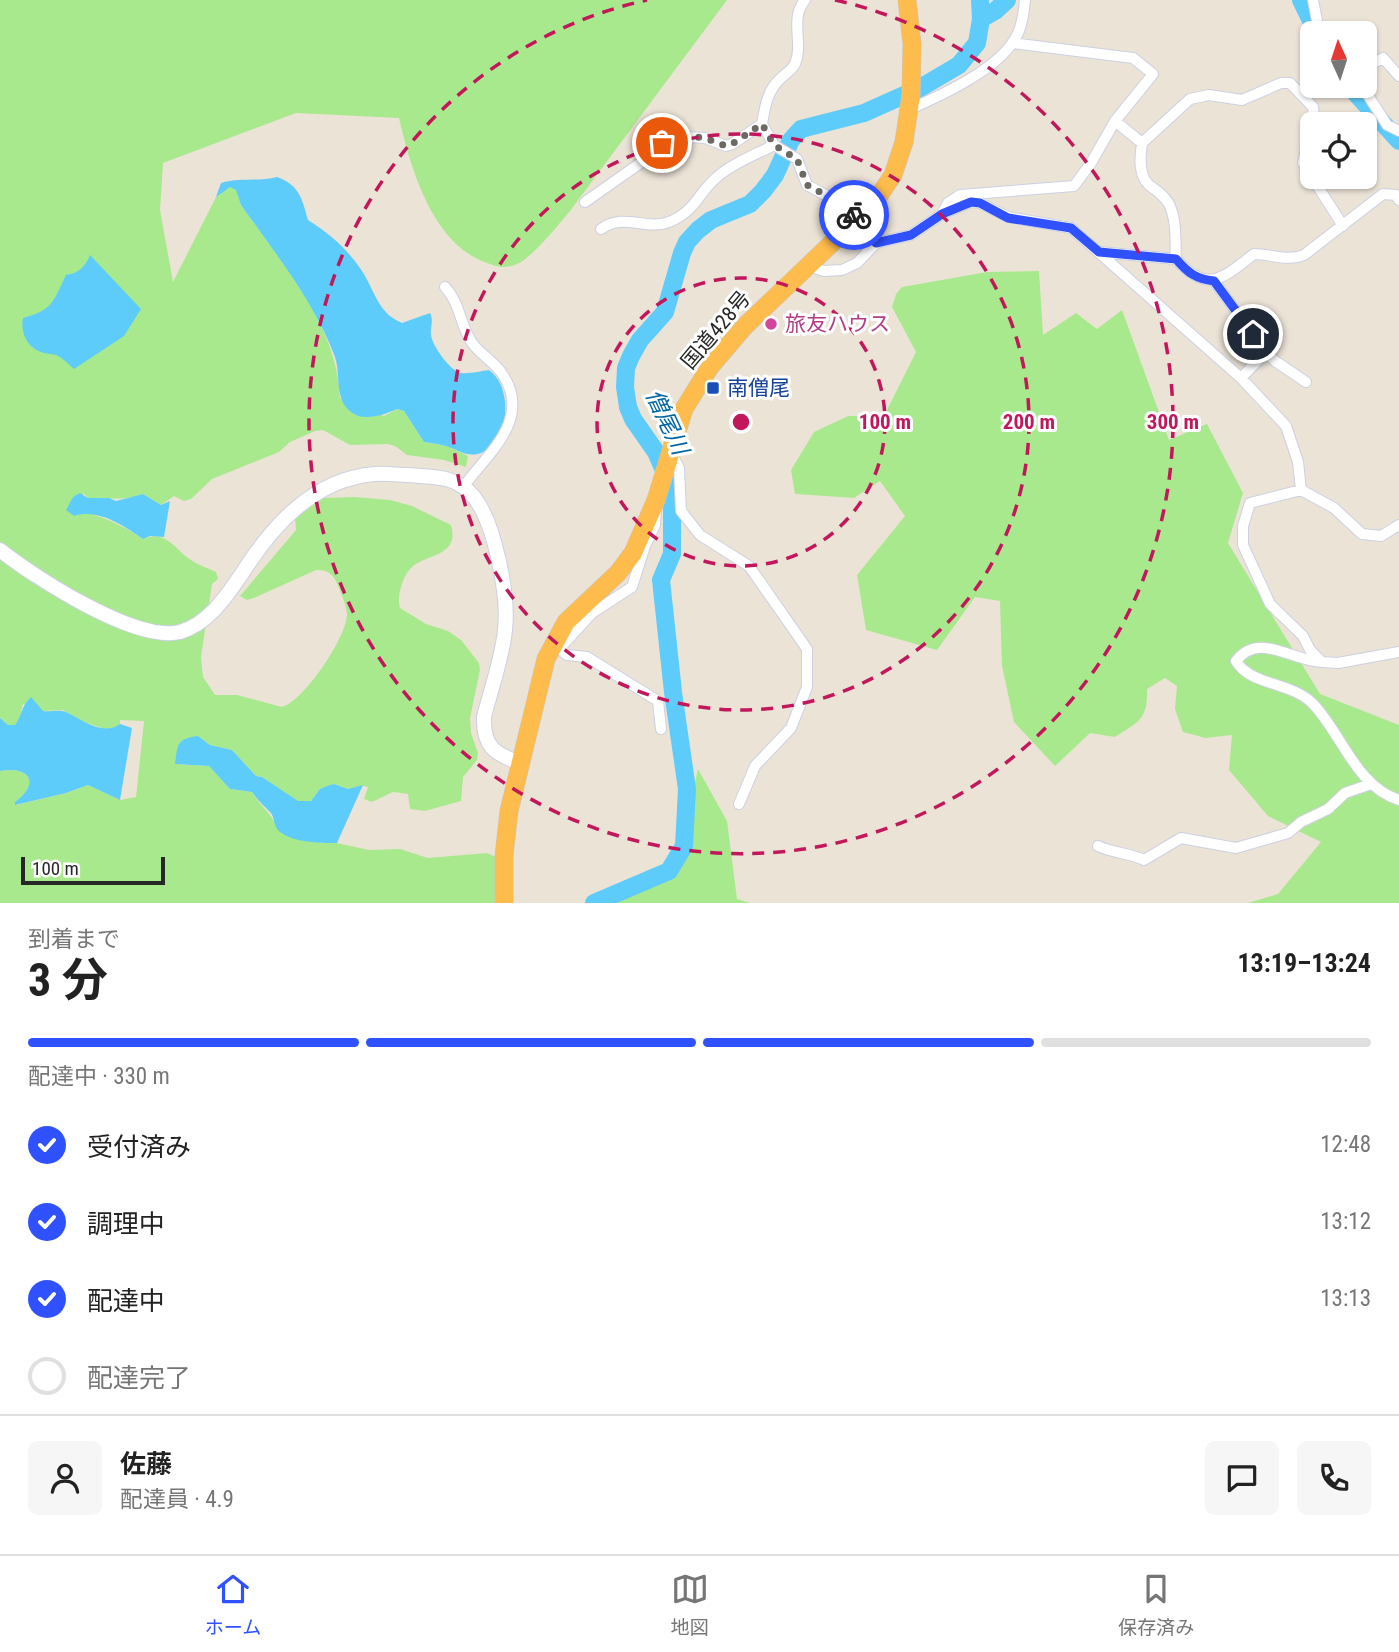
<!DOCTYPE html>
<html lang="ja">
<head>
<meta charset="utf-8">
<style>
	:root { --surface:#fff; --page:#f6f6f6; --text:#222; --muted:#767676; --line:#e0e0e0; --accent:#3051ff }
	body { margin:0; font-family:"Roboto Condensed","Noto Sans JP",sans-serif; background:var(--page); color:var(--text); height:100vh; display:flex; flex-direction:column; font-size:26px; white-space:nowrap }
	* { box-sizing:border-box; margin:0 }
	p { font-size:23px; color:var(--muted) }
	.icon { flex:none; width:38px; height:38px; fill:none; stroke:currentColor; stroke-width:2; stroke-linecap:round; stroke-linejoin:round }
	.map { position:relative; height:903px; overflow:hidden }
	.panel { display:flex; flex-direction:column; background:var(--surface); flex:1 }
	.panel>* { flex:none }
	.needle { width:46px; rotate:357deg }
	.controls { position:absolute; left:1300px; top:21px; display:grid; gap:14px }
	.controls a { display:grid; place-items:center; width:77px; height:77px; border-radius:10px; background:var(--surface); box-shadow:0 2px 5px #0004; font-size:35px }
	.scale { position:absolute; left:21px; bottom:18px; width:144px; box-sizing:border-box; padding-left:7px; border:4px solid #272727; border-top:0; font-size:19px; line-height:24px; white-space:nowrap; color:#272727; -webkit-text-stroke:5px #fff; paint-order:stroke }
	.pin { position:absolute; display:grid; place-items:center; width:60px; height:60px; color:#fff; margin:-30px; border:4px solid #fff; border-radius:50%; box-shadow:0 2px 7px #0007 }
	.courier { position:absolute; display:grid; place-items:center; width:70px; height:70px; margin:-35px; border:5px solid #3051ff; border-radius:50%; background:#fff; color:#222; box-shadow:0 2px 9px #0007 }
	.headline em { font-style:normal; font-weight:700 }
	.headline div { display:flex; flex-direction:column-reverse }
	.headline { display:flex; align-items:center; justify-content:space-between; height:119px; padding:0 28px }
	h1 { font-size:46px; font-weight:700; line-height:52px }
	.bar { display:grid; grid-template-columns:repeat(4,1fr); gap:10px 7px; align-content:center; height:84px; padding:0 28px }
	.bar i { height:9px; border-radius:5px; background:var(--line) }
	.bar .current { background:var(--accent) }
	.bar p { grid-column:span 4 }
	.line { display:flex; align-items:center; gap:18px; padding:0 28px; border-top:2px solid var(--line) }
	.line div { flex:1 }
	.round { display:grid; place-items:center; flex:none; width:74px; height:74px; border-radius:10px; background:var(--page) }
	ol { padding:0 28px; list-style:none }
	li { display:flex; align-items:center; gap:21px; height:77px }
	li p { margin-inline-start:auto }
	li .icon { padding:7px; border-radius:50%; background:var(--accent); color:#fff; stroke-width:4 }
	li:last-child { color:var(--muted) }
	li i { width:38px; height:38px; border:4px solid var(--line); border-radius:50% }
	.dock { display:flex; justify-content:space-around; align-items:center; height:98px; border-top:2px solid var(--line); background:var(--surface); font-size:19px; color:var(--muted) }
	.dock a { display:grid; justify-items:center; gap:4px }
	.dock .current { color:var(--accent) }
	.map>svg:first-child { display:block }
	.green { fill:#a9e98d }
	.water { fill:#5eccfa }
	.lines { fill:none; stroke-linecap:round; stroke-linejoin:round }
	.river { stroke:#5eccfa; stroke-width:18 }
	.minor-casing { stroke:#ccd0e2; stroke-width:12 }
	.tertiary-casing { stroke:#ccd0e2; stroke-width:16 }
	.trunk-casing { stroke:#c7c7c7; stroke-width:19 }
	.minor { stroke:#fff; stroke-width:10 }
	.tertiary { stroke:#fff; stroke-width:14 }
	.trunk { stroke:#febc4c; stroke-width:18 }
	.done { stroke:#6c6965; stroke-width:7; stroke-dasharray:0 12.6 }
	.route { stroke:#3051ff; stroke-width:9 }
	.ring { fill:none; stroke:#c2185b; stroke-width:3.5; stroke-dasharray:12 9 }
	.hotel-dot { fill:#d1479c; stroke:#fff; stroke-width:2.5 }
	.transit-dot { fill:#1a4fb4; stroke:#fff; stroke-width:2.5 }
	.labels { text-anchor:middle; dominant-baseline:central; stroke-width:6; stroke-linejoin:round; paint-order:stroke }
	.hotel-label { font-size:21px; fill:#b23c85; stroke:#fff; text-anchor:start }
	.street-label { font-size:21px; fill:#272727; stroke:#fff }
	.transit-label { font-size:21px; fill:#164399; stroke:#fff; text-anchor:start }
	.water-label { font-size:23px; font-style:italic; fill:#0166a2; stroke:#fff }
	.centre { fill:#c2185b; stroke:#fff; stroke-width:3.5 }
	.ring-label { font-size:21px; text-anchor:middle; font-weight:bold; fill:#c2185b; stroke:#fff; stroke-width:6; stroke-linejoin:round; paint-order:stroke }
</style>
</head>
<body>
<div class="map">
<svg width="1399" height="903" viewBox="0 0 1399 903">
	<rect width="100%" height="100%" fill="#ece3d7"/>
	<path class="green" d="M 0,0 L 727,0 L 570,211 C 559,224 532,258 517,264 C 503,270 495,266 482,261 C 431,240 410,166 399,118 L 296,113 L 163,163 L 160,210 L 173,282 L 216,197 L 230,186 L 237,190 L 241,205 C 282,263 337,324 340,398 L 384,416 L 397,409 L 404,411 L 424,442 L 447,446 L 468,456 L 466,467 L 444,460 L 407,455 L 395,446 L 388,444 L 350,445 L 323,430 L 315,431 L 290,442 L 279,452 L 212,479 L 191,499 L 184,501 L 174,496 L 161,505 L 143,494 C 124,501 109,498 88,498 L 83,493 L 85,513 C 106,517 125,527 143,539 C 166,529 174,549 191,560 C 198,565 208,568 216,572 L 218,579 L 212,584 L 201,657 L 203,677 L 215,695 L 237,695 L 282,707 C 304,701 346,638 347,615 C 347,607 342,596 339,588 C 335,576 329,569 316,570 L 254,598 L 247,600 L 240,596 L 296,530 L 295,518 L 324,498 L 355,497 L 390,500 L 412,506 L 451,525 C 460,557 427,553 411,568 C 406,573 403,580 401,587 C 399,595 398,600 400,608 L 426,624 L 448,631 L 461,640 L 479,663 L 480,670 L 470,718 L 471,733 L 478,753 L 477,760 L 463,777 L 461,801 L 425,811 L 410,809 L 408,794 L 393,792 L 372,802 L 364,799 L 368,787 L 363,786 L 348,789 L 334,784 L 320,789 L 311,801 L 298,802 L 262,777 L 256,776 L 232,750 L 210,745 L 198,736 L 175,764 L 209,766 L 230,789 L 252,792 C 260,806 272,813 277,828 L 322,843 L 337,843 L 369,850 L 400,849 L 428,858 L 487,853 L 496,857 L 495,903 L 0,903 L 0,771 C 28,766 42,782 15,802 L 16,805 L 66,793 L 88,785 L 120,800 L 136,797 L 144,721 L 120,720 L 120,724 L 114,729 L 107,730 L 78,720 L 63,710 L 43,711 L 23,704 L 19,720 L 15,725 L 8,725 L 0,718 Z
		M 1039,271 L 1043,335 L 1076,313 L 1097,329 L 1122,310 L 1169,440 L 1207,424 L 1243,493 L 1228,543 L 1320,694 L 1399,725 L 1399,903 L 1248,903 L 1278,894 L 1321,842 L 1268,816 L 1229,770 L 1232,735 L 1206,738 L 1183,732 L 1175,709 L 1177,686 L 1165,678 L 1147,689 C 1148,720 1138,722 1115,737 L 1090,733 L 1055,766 L 1014,722 L 1002,666 L 1000,601 L 975,597 L 937,650 L 866,630 L 857,575 L 905,516 L 880,481 L 854,498 L 795,494 L 791,470 L 814,432 L 848,416 L 884,416 L 916,352 L 892,307 L 896,294 L 902,287 L 987,272 Z
		M 698,769 L 727,821 L 737,899 L 750,903 L 610,903 L 677,858 Z"/>
	<path class="water" d="M 277,177 C 299,185 302,198 308,220 C 329,233 346,248 360,268 C 375,289 376,312 402,323 L 430,313 C 434,321 430,327 431,335 C 432,345 450,371 461,373 C 469,374 481,371 489,370 C 513,387 510,438 483,452 C 469,459 459,450 446,446 C 439,444 431,443 424,442 L 404,411 L 397,409 C 384,415 363,422 351,412 C 334,399 341,375 335,357 C 314,301 275,253 241,205 L 236,190 L 230,187 L 216,197 L 221,183 C 240,177 258,182 277,177 Z
		M 90,255 L 141,309 L 124,336 L 74,369 C 69,365 62,357 56,355 C 52,354 48,354 44,353 C 28,349 20,334 23,318 C 53,310 53,302 66,275 C 79,273 85,267 90,255 Z
		M 80,493 L 88,498 L 109,498 L 116,501 L 143,494 L 161,505 L 170,501 L 164,537 L 150,536 L 143,539 C 124,526 98,508 74,516 L 66,510 L 73,497 Z
		M 31,697 L 43,711 C 50,712 60,709 66,712 C 81,719 103,737 120,724 L 132,728 L 120,800 L 88,785 L 66,793 L 15,805 L 15,802 C 42,782 28,766 0,771 L 0,718 L 8,725 L 15,725 C 22,716 21,706 31,697 Z
		M 198,736 L 210,745 L 232,750 L 256,776 L 262,777 L 298,801 L 311,801 L 320,789 L 327,786 L 334,784 L 348,789 L 363,785 L 337,843 C 320,843 289,843 277,829 C 274,824 274,817 271,813 C 264,806 258,801 252,792 L 230,789 L 209,766 L 175,764 C 178,744 176,739 198,736 Z"/>
	<g class="lines">
		<path class="river" d="M 1301,0 L 1317,33
			M 981,19 L 995,11 L 1007,0
			M 1349,86 L 1399,141
			M 594,903 L 669,871 L 684,846 L 687,789 L 673,692 L 661,580 L 672,554 L 672,489 L 656,452 L 633,419 L 628,407 L 625,387 L 626,368 L 631,356 L 640,340 L 665,312 L 682,253 L 687,242 L 698,230 L 711,220 L 750,204 L 763,191 L 775,175 L 791,140 L 801,129 L 864,113 L 920,88 L 959,65 L 977,43 L 981,19 L 980,0"/>
		<g class="minor-casing">
			<path id="minor" d="M 1313,0 L 1318,26 L 1324,33
				M 1012,43 L 1133,58 L 1153,74 L 1115,121
				M 1365,68 L 1383,58 L 1399,76
				M 1362,86 L 1387,125 L 1399,131
				M 910,109 C 942,95 999,69 1016,37 C 1022,27 1024,11 1025,0
				M 762,124 L 774,145 L 797,159 L 807,185 L 833,199 L 858,219 L 876,243
				M 1142,143 C 1140,156 1138,175 1149,185 C 1157,191 1164,195 1169,204 C 1177,220 1175,242 1176,259
				M 585,202 L 649,157 L 662,143 L 686,137 L 705,138 L 726,146 L 732,144 L 762,124 C 765,107 767,91 780,79 C 785,74 792,70 795,64 C 804,43 789,19 805,0
				M 942,214 L 948,203 L 960,195 L 1074,186 L 1091,163 L 1115,121 L 1142,143 L 1190,99 L 1209,95 L 1242,100 L 1281,83 L 1290,83 L 1313,107 L 1314,116 L 1303,163 L 1343,226
				M 601,229 C 625,212 644,231 669,222 C 695,212 698,193 717,177 C 733,163 755,155 774,145
				M 1099,252 L 1176,259 C 1207,294 1222,279 1254,254 C 1271,254 1287,262 1304,255 L 1383,194 L 1396,195 L 1399,200
				M 808,266 L 824,271 L 842,270 L 857,263 L 876,243 L 911,235 L 942,214 L 971,202 L 980,203 L 1008,217 L 1071,228 L 1241,378 L 1286,426 L 1298,462 L 1301,490
				M 1214,281 L 1266,352 L 1275,361 L 1306,382
				M 445,287 C 461,304 460,327 473,344 C 482,356 495,362 503,375 C 532,420 487,454 464,486
				M 1241,378 L 1266,352
				M 671,452 L 679,468 L 681,511 L 700,535 L 749,566 L 807,649 L 807,687 L 791,728 L 755,766 L 739,804
				M 1399,525 L 1381,536 L 1362,534 L 1334,508 L 1301,490 L 1250,503 L 1243,526 L 1243,545 L 1270,604 L 1303,636 L 1310,650 L 1322,662 C 1291,661 1259,631 1236,661 C 1250,686 1294,682 1314,705 C 1342,735 1357,787 1399,800
				M 555,646 L 567,655 L 587,657 L 658,701 L 661,729
				M 559,649 L 592,613 L 632,587 L 645,546 L 655,525 L 656,509
				M 1322,662 L 1338,663 L 1399,652
				M 1098,846 C 1113,853 1129,853 1144,860 L 1181,838 L 1236,848 L 1288,833 L 1301,822 L 1328,809 L 1345,793 L 1371,784"/>
		</g>
		<g class="tertiary-casing">
			<path id="tertiary" d="M 0,550 C 34,577 136,643 180,632 C 208,624 226,597 241,575 C 272,526 313,479 375,474 C 386,473 397,475 407,475 C 434,477 456,475 474,497 C 495,524 509,596 505,630 C 502,659 491,689 484,717 C 483,746 494,754 520,763"/>
		</g>
		<g class="trunk-casing">
			<path id="trunk" d="M 504,903 L 504,856 L 509,811 L 546,659 L 566,622 L 618,573 L 633,553 L 656,500 L 684,409 L 710,367 L 745,326 L 874,203 L 893,175 L 904,142 L 911,95 L 912,44 L 907,0"/>
		</g>
		<use href="#minor" class="minor"/>
		<use href="#tertiary" class="tertiary"/>
		<use href="#trunk" class="trunk"/>
	</g>
	<g class="lines">
		<path class="done" d="M 662,143 L 686,136 L 705,138 L 726,146 L 732,144 L 762,124 L 774,145 L 797,159 L 807,185 L 833,199 L 854,215"/>
		<path class="route" d="M 854,215 L 876,243 L 911,235 L 942,214 L 971,202 L 980,203 L 1008,218 L 1071,228 L 1099,252 L 1176,259 C 1188,273 1196,279 1214,281 L 1253,334"/>
	</g>
	<g class="ring">
		<circle cx="741" cy="422" r="144"/>
		<circle cx="741" cy="422" r="288"/>
		<path d="M835 0A432 432 0 1 1 647 0"/>
	</g>
	<circle class="hotel-dot" cx="771" cy="324" r="7"/>
	<rect class="transit-dot" x="706" y="381" width="14" height="14" rx="3.5"/>
	<g class="labels">
		<g class="hotel-label">
			<text x="785" y="324">旅友ハウス</text>
		</g>
		<g class="street-label">
			<text transform="translate(716 330) rotate(-50)">国道428号</text>
		</g>
		<g class="transit-label">
			<text x="727" y="388">南僧尾</text>
		</g>
		<g class="water-label">
			<text transform="translate(667 422) rotate(65)">僧尾川</text>
		</g>
	</g>
	<circle cx="741" cy="422" r="10" class="centre"/>
	<g class="ring-label">
		<text x="885" y="429">100 m</text>
		<text x="1029" y="429">200 m</text>
		<text x="1173" y="429">300 m</text>
	</g>
</svg>
<div class="controls">
<a><svg class="needle" viewBox="-14 -14 28 28"><path d="M0-13l5 13h-10z" fill="#e53935"/><path d="M0 13l5-13h-10z" fill="#767676"/></svg></a>
<a><svg class="icon" aria-label="locate" viewBox="0 0 24 24"><circle cx="12" cy="12" r="6"/><path d="M12 2v4M12 18v4M2 12h4M18 12h4"/></svg></a>
</div>
<div class="scale">100 m</div>
<div class="pin" style="left:662px;top:143px;background:#ea580c"><svg class="icon" aria-label="bag" viewBox="0 0 24 24"><path d="M5 8h14l-1 12H6zM9 8a3 3 0 0 1 6 0"/></svg></div>
<div class="pin" style="left:1253px;top:334px;background:#1f2937"><svg class="icon" aria-label="home" viewBox="0 0 24 24"><path d="M3 11l9-7 9 7M6 9v11h12V9"/></svg></div>
<div class="courier" style="left:854px;top:215px"><svg class="icon" aria-label="bike" viewBox="0 0 24 24"><circle cx="6" cy="16" r="4"/><circle cx="18" cy="16" r="4"/><path d="M6 16l4-8h5l3 8M10 8l3 8H6M13 5h3"/></svg></div>
</div>
<section class="panel">
<div class="headline"><div><h1>3 分</h1><p>到着まで</p></div><em>13:19–13:24</em></div>
<div class="bar"><i class="current"></i><i class="current"></i><i class="current"></i><i></i><p>配達中 · 330 m</p></div>
<ol>
<li><svg class="icon" aria-label="check" viewBox="0 0 24 24"><path d="M5 12l5 5 9-10"/></svg>受付済み<p>12:48</p></li>
<li><svg class="icon" aria-label="check" viewBox="0 0 24 24"><path d="M5 12l5 5 9-10"/></svg>調理中<p>13:12</p></li>
<li><svg class="icon" aria-label="check" viewBox="0 0 24 24"><path d="M5 12l5 5 9-10"/></svg>配達中<p>13:13</p></li>
<li><i></i>配達完了</li>
</ol>
<div class="line" style="height:126px"><a class="round"><svg class="icon" aria-label="person" viewBox="0 0 24 24"><circle cx="12" cy="8" r="4"/><path d="M4 21q1-7 8-7t8 7"/></svg></a><div><b>佐藤</b><p>配達員 · 4.9</p></div><a class="round"><svg class="icon" aria-label="chat" viewBox="0 0 24 24"><path d="M4 5h16v11H9l-5 4z"/></svg></a><a class="round"><svg class="icon" aria-label="phone" viewBox="0 0 24 24"><path d="M5 4h4l2 5-3 2q2 4 5 5l2-3 5 2v4C11 20 4 13 5 4z"/></svg></a></div>
</section>
<nav class="dock">
<a class="current"><svg class="icon" aria-label="home" viewBox="0 0 24 24"><path d="M3 11l9-7 9 7M6 9v11h12V9"/></svg>ホーム</a>
<a><svg class="icon" aria-label="map" viewBox="0 0 24 24"><path d="M3 6l6-2 6 2 6-2v14l-6 2-6-2-6 2zM9 4v14M15 6v14"/></svg>地図</a>
<a><svg class="icon" aria-label="saved" viewBox="0 0 24 24"><path d="M7 4h10v16l-5-4-5 4z"/></svg>保存済み</a>
</nav>
</body>
</html>
